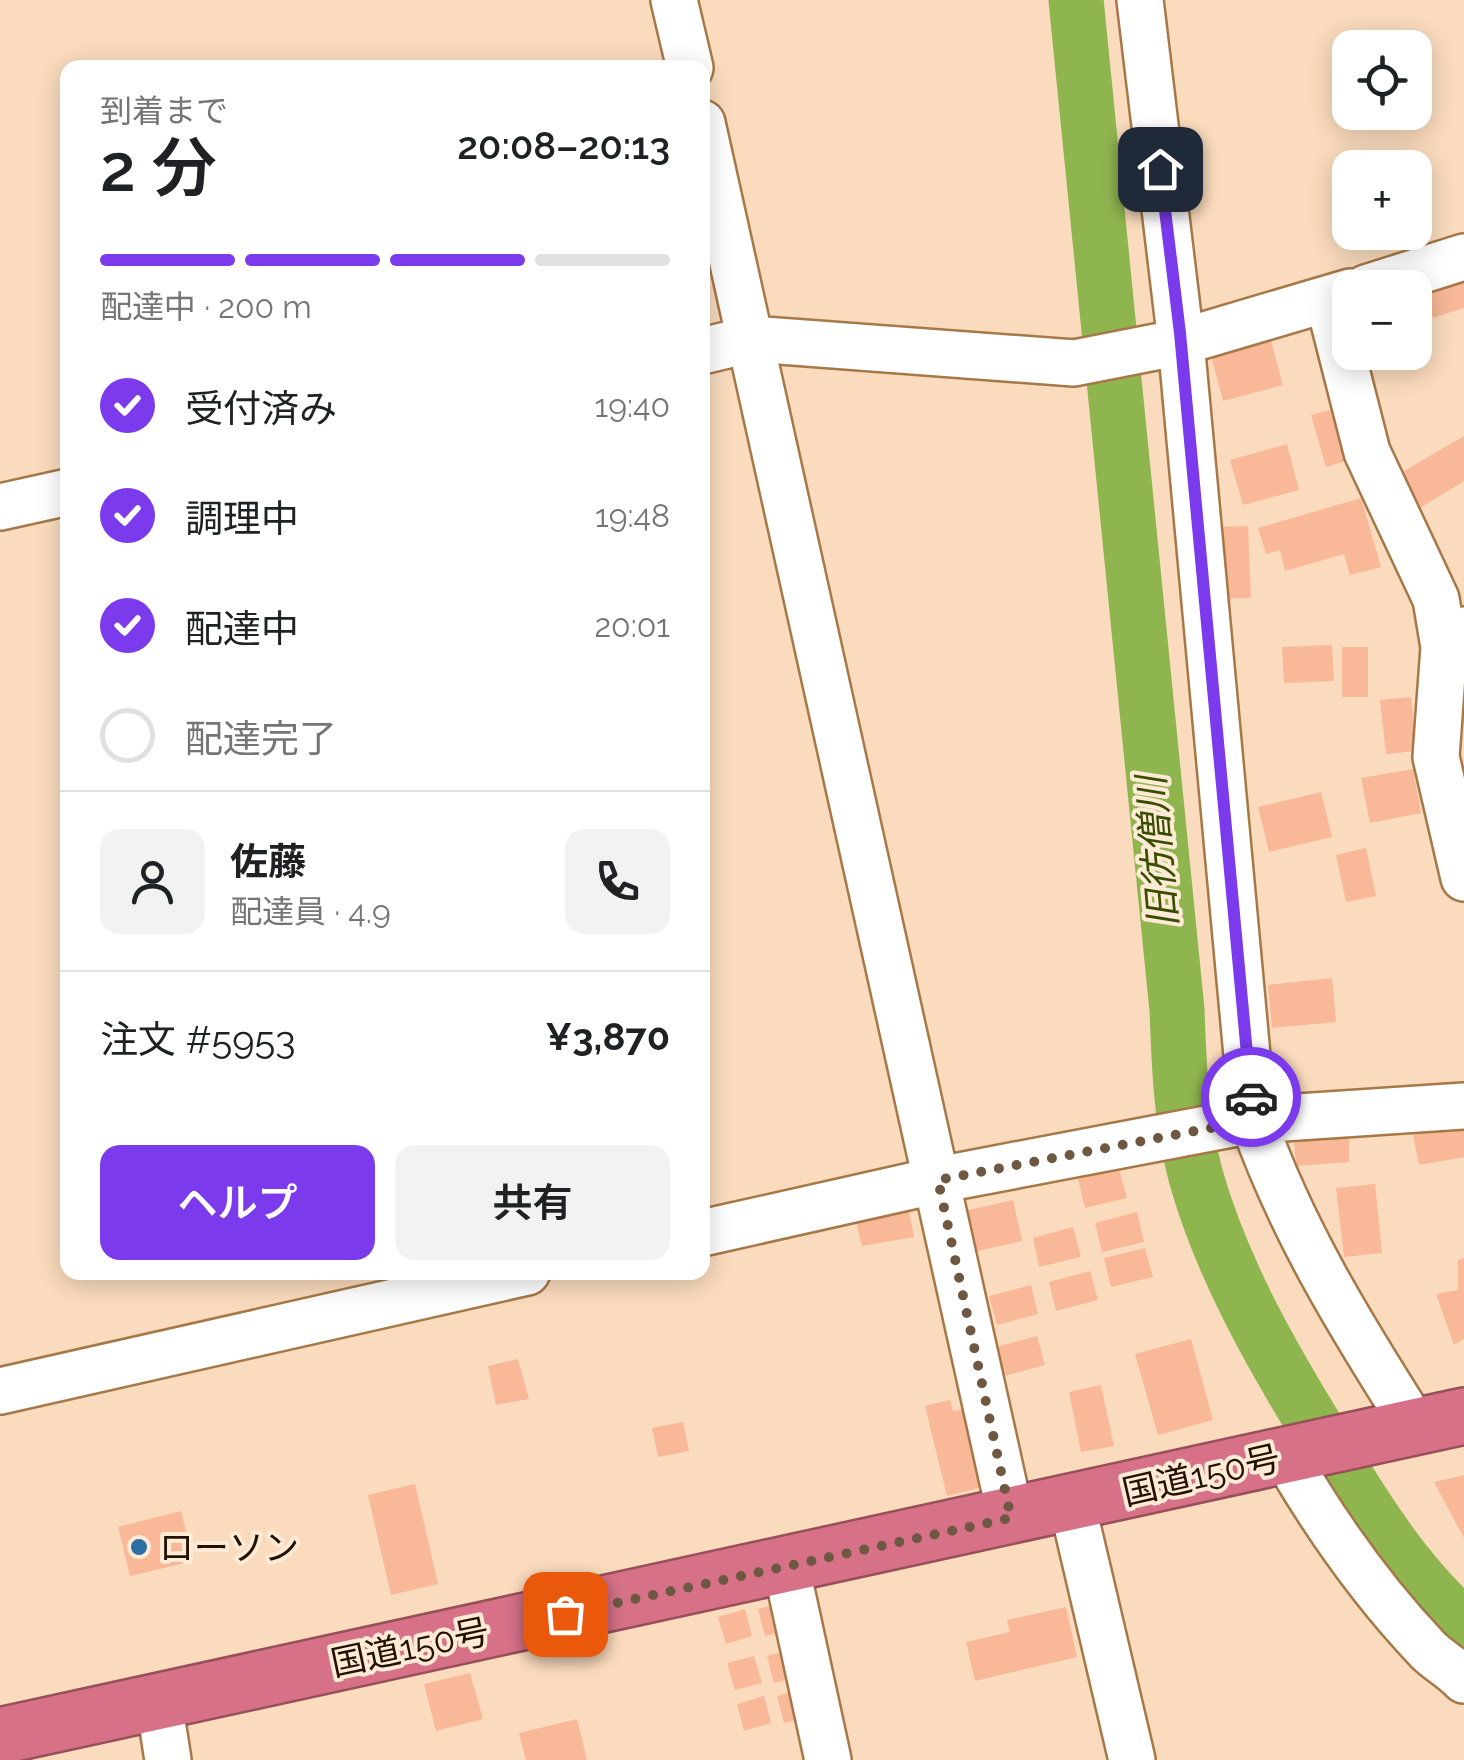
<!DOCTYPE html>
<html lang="ja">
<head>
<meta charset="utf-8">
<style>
	:root { --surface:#fff; --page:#f2f2f2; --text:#202124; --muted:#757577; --line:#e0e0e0; --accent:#7c3aed }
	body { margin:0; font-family:Raleway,"Noto Sans JP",sans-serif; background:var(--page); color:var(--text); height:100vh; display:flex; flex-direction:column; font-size:38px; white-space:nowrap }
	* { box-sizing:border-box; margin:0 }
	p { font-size:32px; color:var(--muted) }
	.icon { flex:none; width:55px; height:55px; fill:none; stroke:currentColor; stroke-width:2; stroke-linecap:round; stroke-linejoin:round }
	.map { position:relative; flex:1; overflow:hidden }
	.side { position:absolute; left:60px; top:60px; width:650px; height:1220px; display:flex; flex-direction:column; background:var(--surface); border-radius:20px; box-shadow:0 5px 25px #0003 }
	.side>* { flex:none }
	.fabs { position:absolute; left:1332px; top:30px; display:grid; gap:20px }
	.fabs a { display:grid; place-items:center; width:100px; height:100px; border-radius:20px; background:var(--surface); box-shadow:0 5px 25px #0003; font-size:50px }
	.pin { position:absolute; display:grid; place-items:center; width:85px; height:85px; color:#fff; margin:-42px; border-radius:20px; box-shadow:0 5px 15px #0006 }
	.courier { position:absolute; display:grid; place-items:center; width:100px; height:100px; margin:-50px; border:8px solid #7c3aed; border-radius:50%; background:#fff; color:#222; box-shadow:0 2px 12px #0007 }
	.summary em { font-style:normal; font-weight:600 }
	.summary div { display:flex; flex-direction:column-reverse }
	.summary { display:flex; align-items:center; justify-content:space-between; height:170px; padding:0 40px }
	h1 { font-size:65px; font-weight:600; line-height:75px }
	.bar { display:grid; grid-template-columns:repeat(4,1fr); gap:15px 10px; align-content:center; height:120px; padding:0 40px }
	.bar i { height:12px; border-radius:8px; background:var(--line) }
	.bar .on { background:var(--accent) }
	.bar p { grid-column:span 4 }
	.line { display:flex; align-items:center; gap:25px; padding:0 40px; border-top:2px solid var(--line) }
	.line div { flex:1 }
	.round { display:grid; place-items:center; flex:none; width:105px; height:105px; border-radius:20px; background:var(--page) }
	ol { padding:0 40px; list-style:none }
	li { display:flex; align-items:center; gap:30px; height:110px }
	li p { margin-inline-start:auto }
	li .icon { padding:10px; border-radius:50%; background:var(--accent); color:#fff; stroke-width:4 }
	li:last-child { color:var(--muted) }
	li i { width:55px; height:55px; border:5px solid var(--line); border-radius:50% }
	.button { display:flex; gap:20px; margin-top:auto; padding:20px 40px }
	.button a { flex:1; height:115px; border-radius:20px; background:var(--accent); color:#fff; font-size:40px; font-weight:600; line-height:115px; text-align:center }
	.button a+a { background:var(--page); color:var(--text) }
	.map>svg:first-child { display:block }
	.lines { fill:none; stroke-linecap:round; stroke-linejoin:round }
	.river { stroke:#8fb54f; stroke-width:55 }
	.building { fill:#f9b898 }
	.minor-casing { stroke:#a77847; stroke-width:50 }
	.highway-casing { stroke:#974f58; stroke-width:60 }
	.minor { stroke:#fff; stroke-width:45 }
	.highway { stroke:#d67188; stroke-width:55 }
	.done { stroke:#6e5842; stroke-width:10; stroke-dasharray:0 18 }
	.route { stroke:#7c3aed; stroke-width:12 }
	.poi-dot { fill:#2b6ea3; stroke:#ffead6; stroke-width:4 }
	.labels { text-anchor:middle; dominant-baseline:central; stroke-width:8; stroke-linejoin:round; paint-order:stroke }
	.street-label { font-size:35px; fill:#210; stroke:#ffead6 }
	.poi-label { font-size:35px; fill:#210; stroke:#ffead6; text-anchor:start }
	.water-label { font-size:38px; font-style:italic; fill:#374e00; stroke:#ffead6 }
</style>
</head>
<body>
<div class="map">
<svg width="1464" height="1760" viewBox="0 0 1464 1760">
	<rect width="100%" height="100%" fill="#fadbbd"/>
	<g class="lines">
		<path class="river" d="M 1076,0 L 1177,1010 C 1179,1066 1181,1122 1196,1177 C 1223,1272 1274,1360 1326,1444 C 1366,1510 1406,1574 1464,1626"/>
	</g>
	<path class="building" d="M 1464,271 L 1464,308 L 1433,318 L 1422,284 Z
		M 1271,341 L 1283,385 L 1223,401 L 1211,356 Z
		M 1340,407 L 1355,458 L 1326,467 L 1311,415 Z
		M 1464,436 L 1464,481 L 1420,508 L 1399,474 Z
		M 1287,444 L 1299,490 L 1243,505 L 1230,460 Z
		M 1361,498 L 1381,567 L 1350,575 L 1344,554 L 1285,571 L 1280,550 L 1266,554 L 1258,528 Z
		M 1248,526 L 1251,598 L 1218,599 L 1215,527 Z
		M 1332,645 L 1334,681 L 1284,683 L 1282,647 Z
		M 1342,647 L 1368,647 L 1368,697 L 1342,697 Z
		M 1411,697 L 1417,751 L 1386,754 L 1380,700 Z
		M 1413,769 L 1421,813 L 1370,823 L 1361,778 Z
		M 1321,792 L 1332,837 L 1269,852 L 1258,807 Z
		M 1366,848 L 1376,896 L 1346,902 L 1336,855 Z
		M 1332,978 L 1336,1022 L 1272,1028 L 1268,985 Z
		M 1464,1121 L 1464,1157 L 1419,1165 L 1412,1130 Z
		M 1349,1124 L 1349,1162 L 1296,1166 L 1293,1128 Z
		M 1119,1169 L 1127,1198 L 1085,1208 L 1078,1179 Z
		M 1375,1184 L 1382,1253 L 1344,1257 L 1336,1188 Z
		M 1013,1200 L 1022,1241 L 973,1252 L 964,1211 Z
		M 908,1206 L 914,1237 L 862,1246 L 855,1217 Z
		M 1137,1212 L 1144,1242 L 1102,1252 L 1095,1223 Z
		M 1073,1227 L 1081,1257 L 1039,1267 L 1033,1238 Z
		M 1145,1248 L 1153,1277 L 1111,1287 L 1104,1258 Z
		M 1464,1258 L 1464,1339 L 1454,1345 L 1436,1294 L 1458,1290 L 1458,1260 Z
		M 1090,1271 L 1098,1300 L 1056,1311 L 1049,1282 Z
		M 1031,1285 L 1038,1314 L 997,1325 L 989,1296 Z
		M 1037,1336 L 1045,1365 L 1004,1376 L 996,1347 Z
		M 1191,1339 L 1213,1420 L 1158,1435 L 1135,1354 Z
		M 518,1359 L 529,1399 L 496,1405 L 488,1366 Z
		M 1101,1385 L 1114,1446 L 1081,1452 L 1069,1392 Z
		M 950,1400 L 953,1411 L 964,1409 L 983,1487 L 947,1496 L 925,1406 Z
		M 683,1422 L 689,1451 L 658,1457 L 652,1428 Z
		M 1464,1475 L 1464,1538 L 1434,1482 Z
		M 415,1484 L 438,1584 L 391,1595 L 368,1495 Z
		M 181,1511 L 193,1561 L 130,1576 L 118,1527 Z
		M 784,1602 L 792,1630 L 765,1636 L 758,1609 Z
		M 1066,1607 L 1077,1657 L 975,1681 L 966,1642 L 1010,1632 L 1007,1620 Z
		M 745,1609 L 752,1636 L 726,1644 L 718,1617 Z
		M 794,1649 L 801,1676 L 774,1683 L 767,1656 Z
		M 754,1656 L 762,1683 L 735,1690 L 727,1663 Z
		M 470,1673 L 483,1719 L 436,1731 L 424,1684 Z
		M 803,1689 L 810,1717 L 784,1723 L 777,1696 Z
		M 764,1696 L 771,1723 L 744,1731 L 737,1704 Z
		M 577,1719 L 587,1760 L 526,1760 L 519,1733 Z"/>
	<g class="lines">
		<g class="minor-casing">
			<path id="minor" d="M 674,0 L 690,68
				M 1140,0 L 1181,342 L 1253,1120 C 1292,1231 1352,1328 1415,1427
				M 702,123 L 1011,1518
				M 1366,288 L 1464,257
				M 1328,299 L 1367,452 L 1436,599 L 1444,647
				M 702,351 L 752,339 L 1074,363 L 1181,342 L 1350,292
				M 0,507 L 68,492
				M 1464,630 L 1444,647 L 1436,757 L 1464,878
				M 702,1233 L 938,1180 L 1253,1120 L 1464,1106
				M 0,1391 L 527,1272
				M 1285,1455 C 1326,1526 1371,1590 1428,1650 C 1439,1661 1453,1668 1464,1680
				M 1072,1504 L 1132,1760
				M 786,1566 L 828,1760
				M 159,1702 L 168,1760"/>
		</g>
		<g class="highway-casing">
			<path id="highway" d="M 0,1736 L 1464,1416"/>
		</g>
		<use href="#minor" class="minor"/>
		<use href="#highway" class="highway"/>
	</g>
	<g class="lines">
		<path class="done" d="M 565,1614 L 1011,1518 L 938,1180 L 1253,1120 L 1251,1097"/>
		<path class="route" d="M 1160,169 L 1180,333 L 1251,1097"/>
	</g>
	<circle class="poi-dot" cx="139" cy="1547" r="10"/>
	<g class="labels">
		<g class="street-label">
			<text transform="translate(1201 1475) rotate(-13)">国道150号</text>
			<text transform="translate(410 1647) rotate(-12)">国道150号</text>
		</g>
		<g class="poi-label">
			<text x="159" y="1547">ローソン</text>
		</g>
		<g class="water-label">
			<text transform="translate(1157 852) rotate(-95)">旧彷僧川</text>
		</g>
	</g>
</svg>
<div class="fabs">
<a><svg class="icon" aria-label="locate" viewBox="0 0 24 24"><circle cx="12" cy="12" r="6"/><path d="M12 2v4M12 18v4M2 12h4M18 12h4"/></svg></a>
<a>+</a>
<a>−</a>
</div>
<div class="pin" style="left:565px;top:1614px;background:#ea580c"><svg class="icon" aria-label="bag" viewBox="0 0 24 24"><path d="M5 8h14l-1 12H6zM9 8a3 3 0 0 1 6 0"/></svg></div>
<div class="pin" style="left:1160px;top:169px;background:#1f2937"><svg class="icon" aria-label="home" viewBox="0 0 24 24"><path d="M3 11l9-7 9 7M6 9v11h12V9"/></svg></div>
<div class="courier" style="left:1251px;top:1097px"><svg class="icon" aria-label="car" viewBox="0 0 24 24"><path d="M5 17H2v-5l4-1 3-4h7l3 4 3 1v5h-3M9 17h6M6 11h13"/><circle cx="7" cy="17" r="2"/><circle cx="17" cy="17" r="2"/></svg></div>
<section class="side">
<div class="summary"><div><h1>2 分</h1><p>到着まで</p></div><em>20:08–20:13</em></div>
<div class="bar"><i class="on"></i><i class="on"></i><i class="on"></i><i></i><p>配達中 · 200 m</p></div>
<ol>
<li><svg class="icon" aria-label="check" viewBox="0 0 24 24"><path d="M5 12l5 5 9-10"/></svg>受付済み<p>19:40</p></li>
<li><svg class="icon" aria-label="check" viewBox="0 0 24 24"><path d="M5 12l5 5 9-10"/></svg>調理中<p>19:48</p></li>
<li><svg class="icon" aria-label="check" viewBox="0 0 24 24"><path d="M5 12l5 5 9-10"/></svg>配達中<p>20:01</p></li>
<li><i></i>配達完了</li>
</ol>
<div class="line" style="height:180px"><a class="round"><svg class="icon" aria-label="person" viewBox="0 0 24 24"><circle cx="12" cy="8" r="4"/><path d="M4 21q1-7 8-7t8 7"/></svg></a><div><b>佐藤</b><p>配達員 · 4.9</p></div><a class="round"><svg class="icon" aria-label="phone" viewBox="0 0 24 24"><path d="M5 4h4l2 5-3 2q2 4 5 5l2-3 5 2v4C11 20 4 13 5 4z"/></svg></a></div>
<div class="line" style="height:130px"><div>注文 #5953</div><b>¥3,870</b></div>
<div class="button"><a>ヘルプ</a><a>共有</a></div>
</section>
</div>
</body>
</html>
